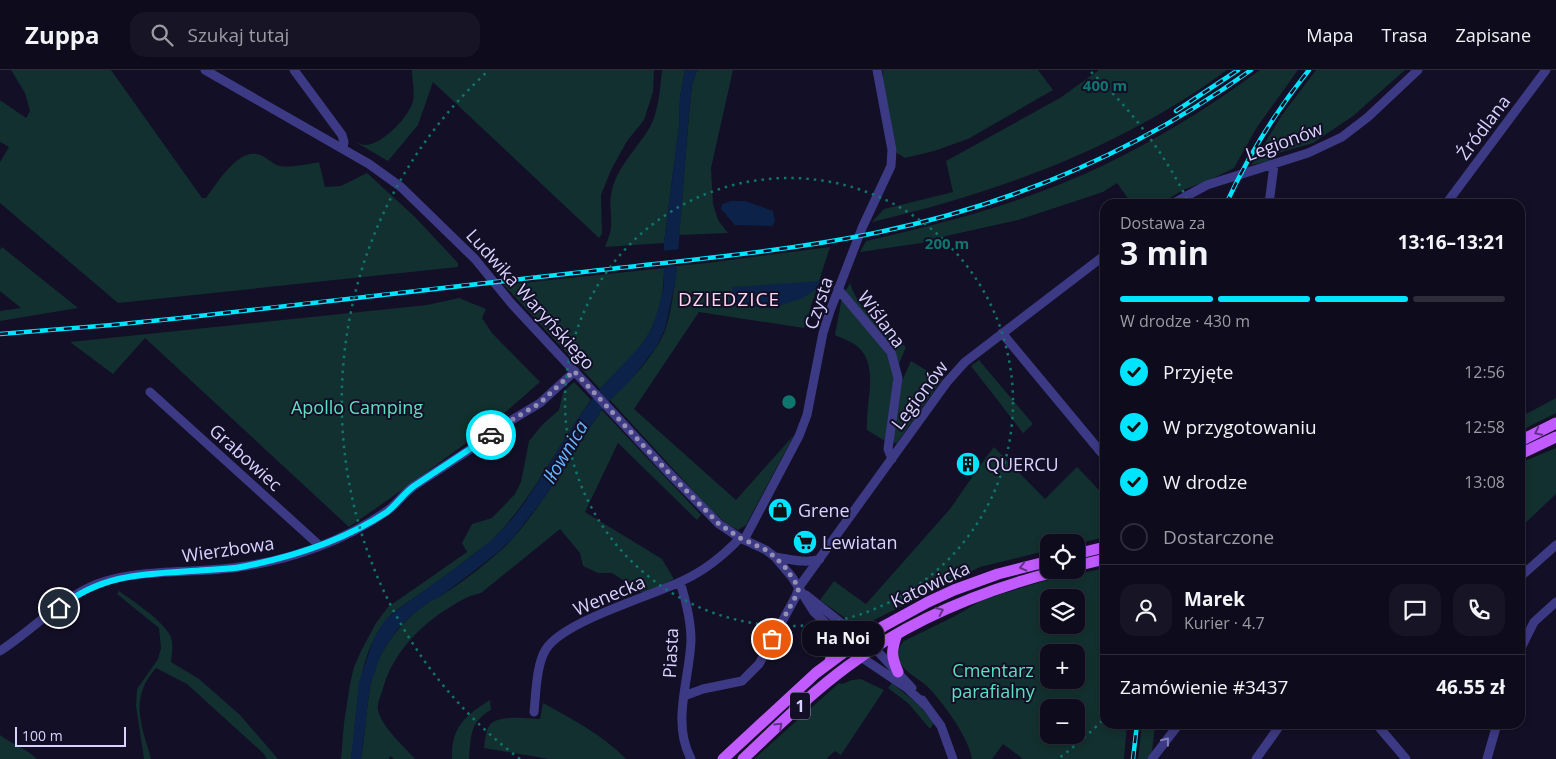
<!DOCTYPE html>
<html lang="pl">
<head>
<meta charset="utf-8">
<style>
	:root { --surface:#0e0b1c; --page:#171425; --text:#f1f3f6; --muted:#9b9ba3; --line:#2e2b3b; --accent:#00e5ff }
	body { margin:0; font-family:"Open Sans",sans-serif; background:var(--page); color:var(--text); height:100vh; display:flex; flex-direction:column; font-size:19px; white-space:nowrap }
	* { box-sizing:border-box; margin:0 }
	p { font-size:16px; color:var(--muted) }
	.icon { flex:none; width:28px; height:28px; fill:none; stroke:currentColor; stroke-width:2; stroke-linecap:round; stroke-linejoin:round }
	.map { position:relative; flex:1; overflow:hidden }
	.drawer { position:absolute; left:1100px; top:129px; width:425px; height:530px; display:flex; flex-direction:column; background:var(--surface); border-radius:15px; box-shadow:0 2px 8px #0003,0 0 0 1px var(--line) }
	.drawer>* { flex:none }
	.controls { position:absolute; left:1040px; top:464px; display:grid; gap:10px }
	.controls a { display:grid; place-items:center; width:45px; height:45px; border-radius:10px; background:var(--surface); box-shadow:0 2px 8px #0003,0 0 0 1px var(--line); font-size:25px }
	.scale { position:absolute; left:15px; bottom:12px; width:111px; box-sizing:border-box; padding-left:5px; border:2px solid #d9d4ff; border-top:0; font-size:14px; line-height:18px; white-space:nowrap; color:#d9d4ff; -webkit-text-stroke:4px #130f26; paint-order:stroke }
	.pin { position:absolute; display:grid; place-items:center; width:42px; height:42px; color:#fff; margin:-21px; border:2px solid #fff; border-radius:50%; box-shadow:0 1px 5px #0007 }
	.courier { position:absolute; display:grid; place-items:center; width:50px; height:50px; margin:-25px; border:4px solid #00e5ff; border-radius:50%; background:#fff; color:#222; box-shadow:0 1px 6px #0007 }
	.bubble { position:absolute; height:35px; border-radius:15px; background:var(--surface); box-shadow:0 2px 8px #0003,0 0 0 1px var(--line); font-size:16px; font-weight:700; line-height:35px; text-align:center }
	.overview em { font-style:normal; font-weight:700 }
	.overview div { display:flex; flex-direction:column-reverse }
	.overview { display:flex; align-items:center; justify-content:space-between; height:85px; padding:0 20px }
	h1 { font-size:32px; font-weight:700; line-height:38px }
	.bar { display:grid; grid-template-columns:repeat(4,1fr); gap:8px 5px; align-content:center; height:60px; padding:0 20px }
	.bar i { height:6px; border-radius:4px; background:var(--line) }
	.bar .selected { background:var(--accent) }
	.bar p { grid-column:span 4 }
	.line { display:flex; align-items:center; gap:12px; padding:0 20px; border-top:1px solid var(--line) }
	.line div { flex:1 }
	.round { display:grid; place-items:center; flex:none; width:52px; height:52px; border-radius:15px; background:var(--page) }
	ol { padding:0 20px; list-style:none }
	li { display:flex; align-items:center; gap:15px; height:55px }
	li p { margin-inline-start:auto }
	li .icon { padding:5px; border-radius:50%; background:var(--accent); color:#111; stroke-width:4 }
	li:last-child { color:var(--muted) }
	li i { width:28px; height:28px; border:2px solid var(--line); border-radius:50% }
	header { display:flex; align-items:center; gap:30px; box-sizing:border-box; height:70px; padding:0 25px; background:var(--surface); border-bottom:1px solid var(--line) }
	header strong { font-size:24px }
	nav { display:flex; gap:28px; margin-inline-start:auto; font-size:18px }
	.search { width:350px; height:45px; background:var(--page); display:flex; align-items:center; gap:12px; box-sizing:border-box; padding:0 18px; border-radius:15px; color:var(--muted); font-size:19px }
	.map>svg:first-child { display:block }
	.green { fill:#12302f; fill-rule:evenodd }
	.water { fill:#0c2248 }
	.pier { fill:#130f26 }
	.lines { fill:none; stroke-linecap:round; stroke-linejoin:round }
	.minor { stroke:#3d3a85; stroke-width:9 }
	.major { stroke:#c25bff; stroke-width:11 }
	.rail-casing { stroke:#00e5ff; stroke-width:4.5 }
	.rail { stroke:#130f26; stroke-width:2.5; stroke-dasharray:8; stroke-linecap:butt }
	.oneway { stroke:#623188 }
	.oneway2 { stroke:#837fbc }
	.done { stroke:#948fb3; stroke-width:5; stroke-dasharray:0 9 }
	.route { stroke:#00e5ff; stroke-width:6 }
	.ring { fill:none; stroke:#0f766e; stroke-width:2.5; stroke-dasharray:2.5 5 }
	.labels { text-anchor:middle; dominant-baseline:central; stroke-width:4; stroke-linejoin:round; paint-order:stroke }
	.shield { fill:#130f26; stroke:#9e99be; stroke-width:1 }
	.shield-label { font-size:16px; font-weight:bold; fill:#d9d4ff }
	.street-label { font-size:18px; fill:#d9d4ff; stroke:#130f26 }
	.park-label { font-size:18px; fill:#5fe0c0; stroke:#130f26 }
	.poi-label { font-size:18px; fill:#d9d4ff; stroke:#130f26; text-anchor:start }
	.neighbourhood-label { font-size:19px; letter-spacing:1px; fill:#ffd6f0; stroke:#130f26 }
	.water-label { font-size:19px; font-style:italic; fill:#62b6ff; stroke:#130f26 }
	.centre { fill:#0f766e; stroke:#130f26; stroke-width:2.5 }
	.ring-label { font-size:15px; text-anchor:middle; font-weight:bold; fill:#0f766e; stroke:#130f26; stroke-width:4; stroke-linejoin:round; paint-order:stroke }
</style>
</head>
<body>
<header>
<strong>Zuppa</strong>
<div class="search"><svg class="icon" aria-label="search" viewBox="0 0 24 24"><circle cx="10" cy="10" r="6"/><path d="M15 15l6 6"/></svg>Szukaj tutaj</div>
<nav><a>Mapa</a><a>Trasa</a><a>Zapisane</a></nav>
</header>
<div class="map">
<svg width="1556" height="689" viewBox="0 0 1556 689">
	<rect width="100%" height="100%" fill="#130f26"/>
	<path class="green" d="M 11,0 L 111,0 L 202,128 L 206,128 C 216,115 236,81 256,84 C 266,85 271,94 280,96 C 290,98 308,94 319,92 L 325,117 L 341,116 L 367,103 L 415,147 L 458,193 L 458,197 L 118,233 L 0,133 L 0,92 L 9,77 L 0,72 L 0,30 L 26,48 L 30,41 L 25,23 Z
		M 412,0 L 654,0 L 653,22 L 644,50 L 627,71 L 611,100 L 601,125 L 602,164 L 599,168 L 433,12 L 418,55 L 388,91 L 354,71 C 357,72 362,75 365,75 C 382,75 409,47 413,31 C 415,22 412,10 412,0 Z
		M 662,0 L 685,0 L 680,27 L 679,55 L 664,173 L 605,177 C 607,171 610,165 611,158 C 612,143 608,133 613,116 C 620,94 638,77 650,57 C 659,40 660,18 662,0 Z
		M 697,0 L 733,0 L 711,98 L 713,134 L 718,150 L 728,163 L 679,165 L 689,45 L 692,15 Z
		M 883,0 L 1038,0 L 1053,20 L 968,69 L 934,81 L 905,88 L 897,83 L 883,11 Z
		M 1099,0 L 1227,0 C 1121,78 999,122 872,152 L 884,139 L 953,122 L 946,91 L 1060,28 Z
		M 1260,0 L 1298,0 L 1257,57 L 1234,98 L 1210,110 L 1183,120 L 1160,134 L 1132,134 L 1117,113 L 1103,122 L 1018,150 L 946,166 L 928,172 L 860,182 L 866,171 C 954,151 1041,128 1122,86 C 1171,61 1216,32 1260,0 Z
		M 1316,0 L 1405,0 L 1353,46 L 1313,73 L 1275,84 L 1273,90 L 1251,95 L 1282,45 Z
		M 2,177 L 78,238 L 0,251 L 0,241 L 21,238 L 0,221 L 0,180 Z
		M 830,177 L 804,258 L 699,242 L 634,339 L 736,430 L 794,365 L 746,455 L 738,460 L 727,454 L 707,436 L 610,330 C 631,310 653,288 665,261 C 671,245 675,213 677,196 L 707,193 Z
		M 664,198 C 664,224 658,253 642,274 C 630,290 613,304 600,319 L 504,215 Z
		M 850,213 C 859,241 884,259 906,277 L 894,306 L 885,371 L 867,360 C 865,335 879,299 860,279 C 854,272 843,269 835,265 L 842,227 Z
		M 459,228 L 486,239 L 482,248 L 492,263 L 540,312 L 491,355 L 402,420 L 349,457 L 145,268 L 113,304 L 70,272 L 427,235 Z
		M 979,290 L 1033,354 L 1023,363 L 971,296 Z
		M 911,291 L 942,310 L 896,374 L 894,372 L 893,366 L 902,311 Z
		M 574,312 L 591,330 C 557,376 535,425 496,466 C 490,473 482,478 475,483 C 455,499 435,513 414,528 C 404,535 392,542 385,551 C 355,591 358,643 351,689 L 341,689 L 344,653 L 350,614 L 354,597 L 361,581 L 376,553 L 388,537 L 467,482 L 462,473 L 472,454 L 492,448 L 515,424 L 521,412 L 529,371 L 542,355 L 559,340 L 563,322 Z
		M 1556,328 L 1556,343 L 1520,361 L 1520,346 L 1528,343 Z
		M 602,340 L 701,445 L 697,450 L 618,373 L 585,442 L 662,489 L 674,509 L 644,524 L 612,503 L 598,503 L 583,496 L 580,483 L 560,459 L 481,523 C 469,525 460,531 450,537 C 419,556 391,585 382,622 C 380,627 377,635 378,640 C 383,659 403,675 415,689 L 394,689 L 390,686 L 389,689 L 361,689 C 365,665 366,641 370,617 C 376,583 400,551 429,532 C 433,529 438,528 442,525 C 463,512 497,486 513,468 C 539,439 561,401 583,368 C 589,359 595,349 602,340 Z
		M 994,377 L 1045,429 L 1077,397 L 1099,420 L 1105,411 L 1105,467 L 1076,474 L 1076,472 L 1049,472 L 1049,480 L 980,497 L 866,554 L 852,553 L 820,530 L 834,511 L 866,534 L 950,439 L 984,390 Z
		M 1556,378 L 1556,424 L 1520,458 L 1520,393 Z
		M 1105,498 L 1105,654 L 1127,654 L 1124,689 L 1023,689 L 1003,674 L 992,689 L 972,689 C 968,666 944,634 928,617 C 919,608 901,601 898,588 C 896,581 900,576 904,571 L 957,545 L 982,530 L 1044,511 ZM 1049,528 L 1076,528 L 1076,555 L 1049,555 ZM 1049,582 L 1076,582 L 1076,610 L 1049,610 ZM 1049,638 L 1076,638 L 1076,665 L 1049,665 Z
		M 119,521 C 133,531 162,550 170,565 C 174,574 172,583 171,592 L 199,609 L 240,645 L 278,689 L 267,689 L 263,683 L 187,614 L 156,598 C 151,604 145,612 143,619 C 134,642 145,666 151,689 L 144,689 L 136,636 L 137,619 L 158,589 L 161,578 L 159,558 L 117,524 Z
		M 861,609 L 884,620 L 841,685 L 835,681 L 826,689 L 754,689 L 839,613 L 842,614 L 852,610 Z
		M 892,613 L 920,636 L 934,653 L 930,659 L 908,633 L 888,618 Z
		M 490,630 L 491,640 C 469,652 471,668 469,689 L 452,689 C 451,657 465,646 490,630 Z
		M 543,633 C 572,649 603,665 626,689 L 549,689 L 484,678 C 485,672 485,664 488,658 C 494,643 527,649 540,649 Z
		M 1142,654 L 1155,654 L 1152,682 L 1147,689 L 1138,689 Z
		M 0,665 C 12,674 27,679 37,689 L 0,689 Z"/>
	<path class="water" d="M 685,0 L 697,0 L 692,15 L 689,44 L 676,209 L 665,259 L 655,279 L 630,311 L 610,330 L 596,348 L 544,428 L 513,468 L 497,483 L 470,504 L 442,525 L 429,532 L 413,544 L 400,556 L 391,568 L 381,584 L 370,616 L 361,689 L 351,689 L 359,612 L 374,568 L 385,550 L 397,540 L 461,494 L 493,469 L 512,449 L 525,432 L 547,398 L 576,351 L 600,319 L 642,274 L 652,258 L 658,240 L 664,215 L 664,173 L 679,55 L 680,27 Z
		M 731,131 L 745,131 L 773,141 L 775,151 L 772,156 L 735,155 L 721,139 L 722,134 Z
		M 821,211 L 815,220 L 803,228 L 772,238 L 728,235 L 733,217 Z"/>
	<path class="pier" d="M 681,179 L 679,195 L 662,198 L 661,181 Z"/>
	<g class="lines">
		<path class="minor" d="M 205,0 L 369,94 L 401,117 L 475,189 L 511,233 L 667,401 L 719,454 L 740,468 L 766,480 L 775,487 L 792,507 L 814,542 L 861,587 L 907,618 L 925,635
			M 294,0 L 342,65 L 344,72 L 343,78
			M 1172,134 L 1207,115 L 1308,83 L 1342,67 L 1368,47 L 1418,0
			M 1269,134 L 1274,95
			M 1446,134 L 1546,0
			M 838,219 L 891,282 L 898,308 L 888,379 L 892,389
			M 1002,263 L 1105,387
			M 150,322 L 320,476
			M 744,470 L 799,366 L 807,345 L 823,263 L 830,241 L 862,158 L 891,96 L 892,80 L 877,0
			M 775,487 C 790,489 805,494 820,489
			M 1520,507 L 1556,475
			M 680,512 C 686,531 691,550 691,570 C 690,608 671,652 691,689
			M 806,525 L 840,552 L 865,568 L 912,618
			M 1520,580 L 1534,552 L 1556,532
			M 0,581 C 33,560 60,529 97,514 C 138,498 194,504 239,497 C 291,490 344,471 387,441 C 397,434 404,423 414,416 L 486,369 L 505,354 L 540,333 L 575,301
			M 684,626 L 703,619 L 742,611 L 759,594 L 796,526 L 799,517 L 947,312 L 965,292 L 1105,185
			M 922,630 L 941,656 L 953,689
			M 534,642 C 536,624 536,595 546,579 C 564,551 649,527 682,511 C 704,501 723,486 740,468
			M 1378,656 L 1406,689
			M 1152,689 L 1179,654
			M 1256,689 L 1281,654
			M 1487,689 L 1497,654"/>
		<path class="major" d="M 1520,371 L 1556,353
			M 1520,384 L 1556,367
			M 1076,484 L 1105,477
			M 1076,496 L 1105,489
			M 897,564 C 891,581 891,586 898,602
			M 830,591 L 836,573 L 833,560
			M 723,689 L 816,603 L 851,577 L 884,556 L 928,532 L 954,520 L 998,504 L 1049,491
			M 743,689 C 777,657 811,623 848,596 C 912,548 985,519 1062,500"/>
		<g class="rail-casing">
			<path id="rail" d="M 1176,41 L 1238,0
				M 1226,134 C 1248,86 1276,41 1309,0
				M 0,264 L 112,255 L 181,248 C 318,232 455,216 592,201 C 686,190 782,182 875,163 C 1011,135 1138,81 1251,0
				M 1133,689 L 1137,654"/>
		</g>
		<use href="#rail" class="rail"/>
	</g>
	<defs><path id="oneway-chevron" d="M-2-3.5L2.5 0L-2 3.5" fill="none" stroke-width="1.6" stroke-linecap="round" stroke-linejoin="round" transform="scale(1.25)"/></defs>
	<g class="oneway">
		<use href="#oneway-chevron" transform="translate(1538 362) rotate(154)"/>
		<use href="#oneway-chevron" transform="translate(1023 497) rotate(166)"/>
		<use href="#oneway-chevron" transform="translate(940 541) rotate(-24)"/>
		<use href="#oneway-chevron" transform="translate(779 656) rotate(-43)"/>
	</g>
	<use class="oneway2" href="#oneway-chevron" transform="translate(1166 671) rotate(-52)"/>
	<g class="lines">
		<path class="done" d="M 491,365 L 505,354 L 540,333 L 574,301 L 667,401 L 719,454 L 740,468 L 766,480 L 775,487 L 785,497 L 799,518 L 796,526 L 772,569"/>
		<path class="route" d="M 59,538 C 105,501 152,504 207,500 C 219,499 230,499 241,497 C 293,487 343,471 387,442 C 397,434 404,423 414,416 L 491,365"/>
	</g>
	<g class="ring">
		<circle cx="789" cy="332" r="224"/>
		<path d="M1102 651A447 447 0 0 1 1058 689M520 689A447 447 0 0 1 487 2M1091 2A447 447 0 0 1 1189 133"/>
	</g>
	<defs>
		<g id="building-disc" transform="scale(1.25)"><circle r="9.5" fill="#00e5ff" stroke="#130f26"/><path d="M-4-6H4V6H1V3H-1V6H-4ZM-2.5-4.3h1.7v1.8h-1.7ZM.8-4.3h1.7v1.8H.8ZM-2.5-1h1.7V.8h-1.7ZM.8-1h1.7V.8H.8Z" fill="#111"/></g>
		<g id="shop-disc" transform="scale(1.25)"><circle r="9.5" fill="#00e5ff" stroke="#130f26"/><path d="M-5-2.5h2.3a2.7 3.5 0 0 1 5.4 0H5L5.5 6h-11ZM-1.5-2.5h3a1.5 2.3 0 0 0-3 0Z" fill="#111"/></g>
		<g id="supermarket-disc" transform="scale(1.25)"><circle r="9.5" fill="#00e5ff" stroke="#130f26"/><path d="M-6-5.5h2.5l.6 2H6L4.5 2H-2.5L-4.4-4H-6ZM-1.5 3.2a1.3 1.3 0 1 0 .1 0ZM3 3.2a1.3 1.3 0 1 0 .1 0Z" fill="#111"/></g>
	</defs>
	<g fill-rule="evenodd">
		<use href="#building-disc" x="968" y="394"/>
		<use href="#shop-disc" x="780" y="440"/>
		<use href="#supermarket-disc" x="805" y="472"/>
	</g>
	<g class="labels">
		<rect class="shield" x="790" y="622.5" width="20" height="27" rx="4"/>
		<g class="shield-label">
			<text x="800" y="636">1</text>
		</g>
		<g class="street-label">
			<text transform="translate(1483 57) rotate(-53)">Źródlana</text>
			<text transform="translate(1284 71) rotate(-20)">Legionów</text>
			<text transform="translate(531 229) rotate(48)">Ludwika Waryńskiego</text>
			<text transform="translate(818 233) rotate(-72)">Czysta</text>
			<text transform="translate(882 249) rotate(53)">Wiślana</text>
			<text transform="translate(919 325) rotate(-53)">Legionów</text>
			<text transform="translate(246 387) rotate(42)">Grabowiec</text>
			<text transform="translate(228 479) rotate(-8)">Wierzbowa</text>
			<text transform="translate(930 514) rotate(-25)">Katowicka</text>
			<text transform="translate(609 525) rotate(-23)">Wenecka</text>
			<text transform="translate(670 583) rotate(-87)">Piasta</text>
		</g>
		<g class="park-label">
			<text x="357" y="337">Apollo Camping</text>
			<text x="993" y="600">Cmentarz<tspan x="993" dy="21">parafialny</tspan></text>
		</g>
		<g class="poi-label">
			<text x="986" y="394">QUERCU</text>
			<text x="798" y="440">Grene</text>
			<text x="822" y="472">Lewiatan</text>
		</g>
		<g class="neighbourhood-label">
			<text x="729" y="229">DZIEDZICE</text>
		</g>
		<g class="water-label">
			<text transform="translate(565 382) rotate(-59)">Iłownica</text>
		</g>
	</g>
	<circle cx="789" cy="332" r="8" class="centre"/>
	<g class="ring-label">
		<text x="1105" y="21">400 m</text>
		<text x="947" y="179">200 m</text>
	</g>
</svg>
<div class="controls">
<a><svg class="icon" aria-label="locate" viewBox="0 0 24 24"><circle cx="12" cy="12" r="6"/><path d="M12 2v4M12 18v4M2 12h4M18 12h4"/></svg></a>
<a><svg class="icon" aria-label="layers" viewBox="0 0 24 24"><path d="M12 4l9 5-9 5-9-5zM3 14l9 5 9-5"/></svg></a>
<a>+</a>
<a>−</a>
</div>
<div class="scale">100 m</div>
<div class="pin" style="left:772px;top:569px;background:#ea580c"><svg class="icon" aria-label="bag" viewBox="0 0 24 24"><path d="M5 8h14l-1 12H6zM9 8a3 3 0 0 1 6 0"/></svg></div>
<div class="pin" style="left:59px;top:538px;background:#1f2937"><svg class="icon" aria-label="home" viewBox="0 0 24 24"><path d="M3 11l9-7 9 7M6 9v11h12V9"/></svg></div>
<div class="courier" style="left:491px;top:365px"><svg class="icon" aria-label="car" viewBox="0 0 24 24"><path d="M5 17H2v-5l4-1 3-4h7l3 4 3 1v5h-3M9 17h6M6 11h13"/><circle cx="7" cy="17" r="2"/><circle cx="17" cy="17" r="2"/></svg></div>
<div class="bubble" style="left:802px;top:551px;width:82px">Ha Noi</div>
<section class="drawer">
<div class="overview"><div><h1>3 min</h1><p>Dostawa za</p></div><em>13:16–13:21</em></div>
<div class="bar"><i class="selected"></i><i class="selected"></i><i class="selected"></i><i></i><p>W drodze · 430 m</p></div>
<ol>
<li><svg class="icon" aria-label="check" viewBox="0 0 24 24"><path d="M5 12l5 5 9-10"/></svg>Przyjęte<p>12:56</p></li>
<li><svg class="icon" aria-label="check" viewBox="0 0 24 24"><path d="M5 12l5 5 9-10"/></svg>W przygotowaniu<p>12:58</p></li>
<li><svg class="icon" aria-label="check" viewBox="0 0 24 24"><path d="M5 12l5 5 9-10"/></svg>W drodze<p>13:08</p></li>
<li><i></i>Dostarczone</li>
</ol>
<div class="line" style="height:90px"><a class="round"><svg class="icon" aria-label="person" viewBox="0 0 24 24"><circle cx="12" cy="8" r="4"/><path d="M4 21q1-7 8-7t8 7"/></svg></a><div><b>Marek</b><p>Kurier · 4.7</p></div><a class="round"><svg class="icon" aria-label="chat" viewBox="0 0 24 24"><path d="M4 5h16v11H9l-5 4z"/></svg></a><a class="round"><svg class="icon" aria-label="phone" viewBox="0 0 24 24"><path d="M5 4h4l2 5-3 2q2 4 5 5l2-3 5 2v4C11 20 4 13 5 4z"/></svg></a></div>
<div class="line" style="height:65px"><div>Zamówienie #3437</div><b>46.55 zł</b></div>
</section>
</div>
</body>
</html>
